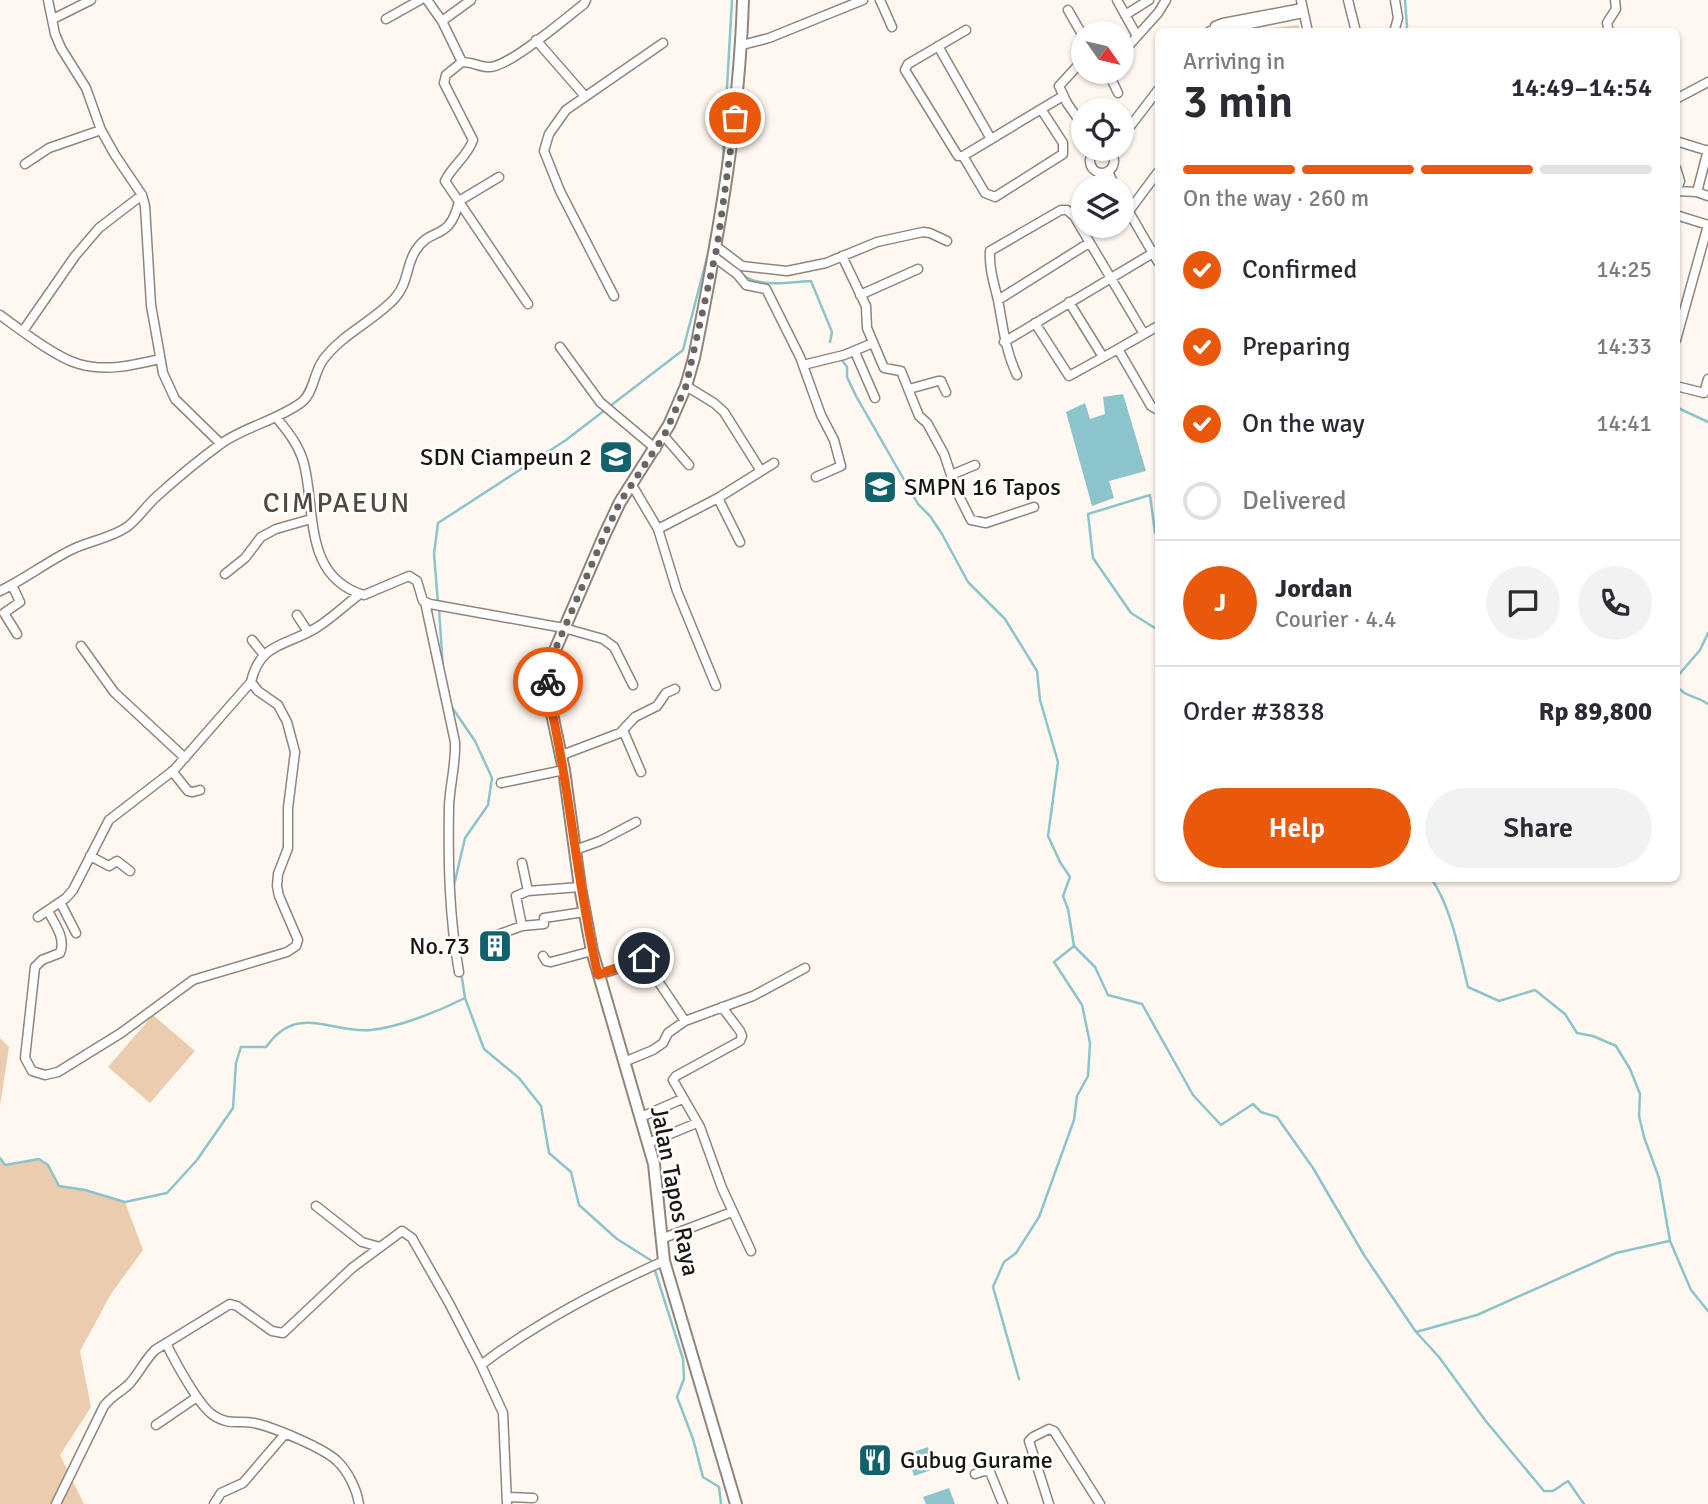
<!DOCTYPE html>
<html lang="en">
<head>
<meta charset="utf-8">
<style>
	:root { --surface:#fff; --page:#f2f2f3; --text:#2b2b33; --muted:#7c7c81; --line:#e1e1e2; --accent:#ea580c }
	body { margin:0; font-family:Signika,sans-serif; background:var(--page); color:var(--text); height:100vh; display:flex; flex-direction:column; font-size:26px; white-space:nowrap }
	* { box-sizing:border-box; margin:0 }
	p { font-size:23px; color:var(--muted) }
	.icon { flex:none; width:38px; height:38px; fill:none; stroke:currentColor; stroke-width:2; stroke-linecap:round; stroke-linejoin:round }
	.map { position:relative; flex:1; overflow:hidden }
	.side { position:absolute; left:1155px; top:28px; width:525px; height:854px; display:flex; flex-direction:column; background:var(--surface); border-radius:10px; box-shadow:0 2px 5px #0004 }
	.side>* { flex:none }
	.needle { width:46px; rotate:124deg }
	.tools { position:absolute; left:1071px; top:21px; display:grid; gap:14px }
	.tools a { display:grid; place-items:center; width:63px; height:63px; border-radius:50%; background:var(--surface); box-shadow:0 2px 5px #0004; font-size:35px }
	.pin { position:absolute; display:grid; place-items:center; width:60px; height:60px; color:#fff; margin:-30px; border:4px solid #fff; border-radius:50%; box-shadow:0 2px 7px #0007 }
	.courier { position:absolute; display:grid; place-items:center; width:70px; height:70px; margin:-35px; border:5px solid #ea580c; border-radius:50%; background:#fff; color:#222; box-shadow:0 2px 9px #0007 }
	.headline em { font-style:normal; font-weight:600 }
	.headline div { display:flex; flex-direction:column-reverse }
	.headline { display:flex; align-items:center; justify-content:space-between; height:119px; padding:0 28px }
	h1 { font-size:46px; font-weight:600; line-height:52px }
	.bar { display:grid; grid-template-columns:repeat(4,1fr); gap:10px 7px; align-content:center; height:84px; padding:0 28px }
	.bar i { height:9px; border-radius:5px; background:var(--line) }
	.bar .active { background:var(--accent) }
	.bar p { grid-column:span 4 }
	.line { display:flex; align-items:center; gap:18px; padding:0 28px; border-top:2px solid var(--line) }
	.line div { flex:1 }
	.round { display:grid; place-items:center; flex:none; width:74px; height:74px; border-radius:37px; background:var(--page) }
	ol { padding:0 28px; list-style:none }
	li { display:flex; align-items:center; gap:21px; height:77px }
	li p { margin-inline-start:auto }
	li .icon { padding:7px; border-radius:50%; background:var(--accent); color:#fff; stroke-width:4 }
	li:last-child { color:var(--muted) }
	li i { width:38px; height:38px; border:4px solid var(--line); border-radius:50% }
	.cta { display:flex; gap:14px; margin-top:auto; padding:14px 28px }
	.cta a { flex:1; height:80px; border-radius:42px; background:var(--accent); color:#fff; font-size:28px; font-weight:600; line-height:80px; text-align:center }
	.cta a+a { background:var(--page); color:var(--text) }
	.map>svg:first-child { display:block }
	.green { fill:#ebccaf }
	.water { fill:#8cc4cc }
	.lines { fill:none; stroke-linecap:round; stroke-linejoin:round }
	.stream { stroke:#8cc4cc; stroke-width:2.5 }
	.minor-casing { stroke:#90857b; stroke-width:11 }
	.secondary-casing { stroke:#90857b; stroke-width:14 }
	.minor { stroke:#fff; stroke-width:8 }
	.secondary { stroke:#fff; stroke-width:10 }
	.done { stroke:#6a6560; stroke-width:7; stroke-dasharray:0 12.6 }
	.route { stroke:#ea580c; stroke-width:9 }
	.labels { text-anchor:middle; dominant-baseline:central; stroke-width:5; stroke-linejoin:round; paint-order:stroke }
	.poi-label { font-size:24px; fill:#1a1612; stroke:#fff; text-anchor:end }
	.street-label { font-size:24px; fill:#1a1612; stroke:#fff }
	.quarter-label { font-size:28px; letter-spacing:2px; fill:#51483e; stroke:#fff }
</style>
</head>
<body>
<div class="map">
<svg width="1708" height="1504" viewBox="0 0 1708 1504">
	<rect width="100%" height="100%" fill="#fff8f1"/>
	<path class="green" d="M 1298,25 L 1301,31 L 1246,31 Z
		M 153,1015 L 195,1051 L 150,1103 L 108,1067 Z
		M 0,1038 L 9,1047 L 0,1106 Z
		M 0,1158 L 5,1165 L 39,1159 L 48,1165 L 59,1186 L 85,1190 L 125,1202 L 143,1250 L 111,1294 L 80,1351 L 91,1407 L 60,1455 L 84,1504 L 0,1504 Z"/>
	<path class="water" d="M 1123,394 L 1146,471 L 1109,481 L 1114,498 L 1092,506 L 1066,412 L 1085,403 L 1090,419 L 1105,414 L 1103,397 Z
		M 928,1447 L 935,1469 L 914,1476 L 907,1454 Z
		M 949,1488 L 955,1504 L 926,1504 L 923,1497 Z"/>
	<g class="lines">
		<path class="stream" d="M 1404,32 L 1407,27 L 1405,0
			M 722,175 L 732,0
			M 743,275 C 760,288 790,282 811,281 L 832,332 L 830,342
			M 841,359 L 847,367 L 847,377 L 856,396 L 918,504 L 930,516 L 942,534 L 968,582 L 1005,619 L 1037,671 L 1040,700 L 1058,762 L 1048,836 L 1060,862 L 1070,877 L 1063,896 L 1068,909 L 1074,946 L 1054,962 L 1082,1005 L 1090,1043 L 1088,1076 L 1077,1096 L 1074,1120 L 1039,1217 L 1016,1253 L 1004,1262 L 993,1287 L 1019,1379
			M 1676,407 L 1708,422
			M 1158,535 L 1155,533 L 1150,495 L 1088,514 L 1093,558 L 1131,613 L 1158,630
			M 438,603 L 434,554 L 438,523 L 566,440 L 683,350 L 709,250 L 718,199
			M 439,609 L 443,669
			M 1676,678 L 1700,650 L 1708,633
			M 1676,685 C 1684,697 1697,696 1708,704
			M 451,706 L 475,741 L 492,778 L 488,805 L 465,838 L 454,885
			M 1431,878 C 1452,909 1459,951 1468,987 L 1499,1001 L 1535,990 L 1565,1014 L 1577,1033 L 1593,1036 L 1616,1046 L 1630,1069 L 1640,1094 L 1639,1116 L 1644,1137 L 1659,1178 L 1670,1241 L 1691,1290 L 1708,1311
			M 1074,946 L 1095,967 L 1108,995 L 1142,1004 L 1193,1095 L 1221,1125 L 1253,1104 L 1261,1112 L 1277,1117 L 1313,1168 L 1364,1255 L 1416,1332 L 1439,1357 L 1485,1420 L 1544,1491 L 1553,1491 L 1568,1481 L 1584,1504
			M 461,972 L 465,998 L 484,1049 L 519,1078 L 541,1106 L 549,1153 L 571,1172 L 579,1205 L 617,1239 L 652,1261 L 683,1359 L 684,1379 L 677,1397 L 693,1439 L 703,1477 L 719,1487 L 721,1504
			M 0,1158 L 5,1165 L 39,1159 L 48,1165 L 59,1186 L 85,1190 L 125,1202 L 167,1193 L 197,1160 L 233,1108 L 236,1063 L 241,1047 L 266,1047 C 298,1002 331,1034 371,1030 C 400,1027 439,1011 465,998
			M 1416,1332 L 1477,1315 L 1616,1253 L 1669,1241"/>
		<g class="minor-casing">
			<path id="minor" d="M 48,0 L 55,34 L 61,48 L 86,88 L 101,130 L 115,155 L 142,195 L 145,206 L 151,305 L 163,373 L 175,399 L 221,444
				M 427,0 L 442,21 L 462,62
				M 880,0 L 892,27
				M 1117,0 L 1137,36
				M 1301,0 L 1308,32
				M 1348,0 L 1356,32
				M 1068,10 L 1083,36
				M 1125,15 L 1149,0
				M 53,19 L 91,0
				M 386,19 L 420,0
				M 442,21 L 471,0
				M 1215,29 L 1226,29 L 1303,13
				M 966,30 L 908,64 L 905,70 L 958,156 L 963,156 L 1063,96
				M 1208,32 L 1215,29 L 1215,26 L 1223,23 L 1302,8
				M 1394,32 L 1398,18 L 1395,0
				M 1609,32 L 1607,23 L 1616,9 L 1615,0
				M 536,40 L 584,95
				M 742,45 L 769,38 L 863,0
				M 938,46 L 991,139
				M 1122,53 L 1158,13 L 1166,0
				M 1083,60 L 1059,86 L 1067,103 L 1083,126
				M 462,62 L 446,75 L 444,83 L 473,140 C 467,157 453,165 445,181 L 528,304
				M 462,62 C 472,62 480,67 489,67 C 508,68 567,17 584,4 L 586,0
				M 1108,72 L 1118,93
				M 1676,99 L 1708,82
				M 1122,137 L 1158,90
				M 1676,141 L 1708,151
				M1090 161a12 12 0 1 1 24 0a12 12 0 1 1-24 0Z
				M 963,156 L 985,193 L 995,197 L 1063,154 L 1063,143 L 1041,109
				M 25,164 L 49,148 L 101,130
				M 1676,168 L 1680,181 L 1676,193
				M 1108,171 L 1115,187
				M 1676,191 L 1697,192 L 1708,196
				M 1697,192 L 1708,150
				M 1122,200 L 1158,262
				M 1129,211 L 1158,172
				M 1676,215 L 1708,225
				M 717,247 L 742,266 L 787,271 L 826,263 L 877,242 L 923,232 L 930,233 L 947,241
				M 842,256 L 866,306 L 867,328 L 884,368 L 901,371 L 919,416 L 927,423 L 944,454 L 956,490 L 971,520 L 986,523 L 1034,507
				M 714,257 L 737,274 L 746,285 L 766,289 L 800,357 L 821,415 L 834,440 L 841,466 L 816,477
				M 860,295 L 918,269
				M 614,296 L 560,191 L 544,151 L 549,134 L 566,110 L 663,43
				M 998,300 L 1089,243
				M 1069,302 L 1103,357
				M 0,315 C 21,330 55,357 79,364 C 106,372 134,365 160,359
				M 1035,323 L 1069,376 L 1118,349 L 1151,406 L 1158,410
				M 23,331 L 75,256 L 99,228 L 142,195
				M 1676,340 L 1708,225
				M 1004,342 L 1158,250
				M 560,347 L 600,402 L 656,449
				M 1118,349 L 1158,326
				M 855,352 L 875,398
				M 803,365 L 844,355 L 873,343
				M 1017,375 C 1005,350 1003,326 998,300 C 994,283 989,269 990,251 L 1061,210 L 1067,210 L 1074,216 L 1144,334
				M 686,386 L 714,403 L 724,412 L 761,471
				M 1676,386 L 1704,393 L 1708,379
				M 909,389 L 938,381 L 941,381 L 946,392
				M 276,417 C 288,432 299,445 304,464 C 316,511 303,577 364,595 L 409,576 L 417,581 L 423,601 L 430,604 L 564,628 L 603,639 L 614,647 L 633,685
				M 664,436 L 689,465
				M 951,475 L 975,465
				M 632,485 L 658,529 L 677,591 L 716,686
				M 718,498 L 740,542
				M 658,529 L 718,498 L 774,463
				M 225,574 L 245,558 L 261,537 L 276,529 L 311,519
				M 12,585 L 20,602 L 4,613 L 17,634
				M 0,591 C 25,579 48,561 73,549 C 90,541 111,538 127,527 C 138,519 146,506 156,497 C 177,478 200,459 222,443 C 247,426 278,420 302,402 C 314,392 314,372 323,360 C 342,334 374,321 395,298 C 409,282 406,264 416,250 C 431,226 450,242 459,201 L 499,177
				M 425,602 L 455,742 C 456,764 450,784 449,806 C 448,862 449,916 459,972
				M 297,615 L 308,632
				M 252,640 L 264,655
				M 81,646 L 114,692 L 185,758
				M 623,730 L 641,772
				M 562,755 L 620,733 L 635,717 L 657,706 L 666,693 L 675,689
				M 172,771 L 188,791 L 193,792 L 200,790
				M 501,783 L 564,770
				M 575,850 L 600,841 L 636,822
				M 90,856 L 109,866 L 117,861 L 130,871
				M 522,863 L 528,891 L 580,887
				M 60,902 L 76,933
				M 48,911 C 55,924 66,939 60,953 L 42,960 L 35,967 L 25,1058 L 32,1071 L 45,1075 L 58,1072 L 121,1033 L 193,980 L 287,952 L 296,946 L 298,940 L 279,896 L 277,886 L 278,874 L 288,848 L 288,808 L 295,752 L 287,722 L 278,705 L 258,691 L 251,682
				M 38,917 L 66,898 L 73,890 L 109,820 L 174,770 L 251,682 C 260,642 287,646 316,628 C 331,619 345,605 360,594
				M 522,926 L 516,896 L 528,891
				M 497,935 L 522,926 L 544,924 L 544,918 L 584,912
				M 543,956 L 546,961 L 551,962 L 592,951
				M 598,975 L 647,959 L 660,984 L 685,1021
				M 722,1007 L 740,1031 L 742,1036 L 740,1041 L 676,1076 L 673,1080 L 700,1127 L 722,1188 L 751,1251
				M 624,1062 L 653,1050 L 663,1043 L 668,1033 L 685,1021 L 753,996 L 805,968
				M 641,1117 L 682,1099
				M 648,1143 L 697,1123
				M 316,1206 L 362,1242 L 380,1247
				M 661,1239 L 732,1212
				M 166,1343 C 174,1360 199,1406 213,1415 C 229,1426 237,1420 254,1423 C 273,1427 324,1448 337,1461 C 348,1471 357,1490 359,1504
				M 481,1365 L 503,1413 L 507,1504
				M 156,1425 L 197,1397
				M 975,1474 L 984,1471 L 990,1472 L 1003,1504
				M 508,1497 L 533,1498
				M 56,1504 L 104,1406 C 113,1394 122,1392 130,1383 C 139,1373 145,1360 155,1350 L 230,1304 L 237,1306 L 272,1331 L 283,1333 L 352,1268 L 402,1231 L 412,1238 L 449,1303 L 481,1365 C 536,1323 601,1289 664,1261
				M 214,1504 L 221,1493 L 243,1483 L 285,1434
				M 1049,1504 L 1029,1441 L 1033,1437 L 1049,1429 L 1054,1431 L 1100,1504"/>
		</g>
		<g class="secondary-casing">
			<path id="secondary" d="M 736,1504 L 664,1261 L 654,1164 L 592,951 L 580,887 L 564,770 L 547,690 L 555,650 L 604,536 L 620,502 L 669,425 L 686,386 L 694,358 C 718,238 739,123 743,0"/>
		</g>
		<use href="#minor" class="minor"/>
		<use href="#secondary" class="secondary"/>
	</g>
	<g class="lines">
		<path class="done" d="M 548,682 L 555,650 L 604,536 L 620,502 L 664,436 L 686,386 L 717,247 L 735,118"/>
		<path class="route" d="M 548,682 L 547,690 C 570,784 576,881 598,975 L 644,958"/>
	</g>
	<defs>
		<g id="school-square" transform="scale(1.75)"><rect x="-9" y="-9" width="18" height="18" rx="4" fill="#13626b" stroke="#fff"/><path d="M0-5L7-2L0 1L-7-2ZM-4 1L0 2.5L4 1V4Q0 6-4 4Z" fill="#fff"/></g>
		<g id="building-square" transform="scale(1.75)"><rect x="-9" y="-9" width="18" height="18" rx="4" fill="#13626b" stroke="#fff"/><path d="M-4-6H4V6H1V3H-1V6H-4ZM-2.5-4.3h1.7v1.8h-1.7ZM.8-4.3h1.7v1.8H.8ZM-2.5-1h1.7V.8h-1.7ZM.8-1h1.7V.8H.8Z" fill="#fff"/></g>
		<g id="restaurant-square" transform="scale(1.75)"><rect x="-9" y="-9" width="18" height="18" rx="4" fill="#13626b" stroke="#fff"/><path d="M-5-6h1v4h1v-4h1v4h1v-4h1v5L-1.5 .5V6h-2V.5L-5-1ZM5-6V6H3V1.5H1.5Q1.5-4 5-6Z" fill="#fff"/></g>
	</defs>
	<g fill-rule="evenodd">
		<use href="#school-square" x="616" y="457"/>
		<use href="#school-square" x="880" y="487"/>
		<use href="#building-square" x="495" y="946"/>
		<use href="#restaurant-square" x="875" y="1460"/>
	</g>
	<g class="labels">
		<g class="poi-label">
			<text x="592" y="457">SDN Ciampeun 2</text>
			<text x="904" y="487" text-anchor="start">SMPN 16 Tapos</text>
			<text x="470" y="946">No.73</text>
			<text x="900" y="1460" text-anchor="start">Gubug Gurame</text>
		</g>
		<g class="street-label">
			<text transform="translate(675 1191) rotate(79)">Jalan Tapos Raya</text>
		</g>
		<g class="quarter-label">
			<text x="337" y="503">CIMPAEUN</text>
		</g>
	</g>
</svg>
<div class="tools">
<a><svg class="needle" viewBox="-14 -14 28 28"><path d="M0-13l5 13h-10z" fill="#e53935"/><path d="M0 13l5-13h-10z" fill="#7c7c81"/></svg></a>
<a><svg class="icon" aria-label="locate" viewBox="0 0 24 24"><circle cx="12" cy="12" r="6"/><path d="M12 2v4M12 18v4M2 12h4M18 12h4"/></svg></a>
<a><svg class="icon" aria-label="layers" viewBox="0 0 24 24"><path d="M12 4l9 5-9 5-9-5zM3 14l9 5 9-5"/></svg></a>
</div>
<div class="pin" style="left:735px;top:118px;background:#ea580c"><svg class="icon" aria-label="bag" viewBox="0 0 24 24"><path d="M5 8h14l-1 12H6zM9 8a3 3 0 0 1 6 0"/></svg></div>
<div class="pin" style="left:644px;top:958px;background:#1f2937"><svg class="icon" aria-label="home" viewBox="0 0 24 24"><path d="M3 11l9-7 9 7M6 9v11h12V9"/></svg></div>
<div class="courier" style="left:548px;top:682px"><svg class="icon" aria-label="bike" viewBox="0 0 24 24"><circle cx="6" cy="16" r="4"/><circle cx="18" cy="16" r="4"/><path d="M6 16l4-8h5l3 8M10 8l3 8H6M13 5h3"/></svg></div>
<section class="side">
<div class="headline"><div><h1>3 min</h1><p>Arriving in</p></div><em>14:49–14:54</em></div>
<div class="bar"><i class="active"></i><i class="active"></i><i class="active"></i><i></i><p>On the way · 260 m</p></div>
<ol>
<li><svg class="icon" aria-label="check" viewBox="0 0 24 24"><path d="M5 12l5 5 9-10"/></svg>Confirmed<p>14:25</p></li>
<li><svg class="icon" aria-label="check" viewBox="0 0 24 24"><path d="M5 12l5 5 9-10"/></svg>Preparing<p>14:33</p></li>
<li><svg class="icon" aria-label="check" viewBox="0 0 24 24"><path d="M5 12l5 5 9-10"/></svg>On the way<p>14:41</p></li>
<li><i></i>Delivered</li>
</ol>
<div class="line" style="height:126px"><b class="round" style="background:var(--accent);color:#fff">J</b><div><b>Jordan</b><p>Courier · 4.4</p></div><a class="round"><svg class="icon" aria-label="chat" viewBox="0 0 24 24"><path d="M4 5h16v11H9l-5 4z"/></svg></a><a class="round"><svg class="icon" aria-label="phone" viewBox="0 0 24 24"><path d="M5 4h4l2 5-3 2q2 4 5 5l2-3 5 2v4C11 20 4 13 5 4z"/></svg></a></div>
<div class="line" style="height:91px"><div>Order #3838</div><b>Rp 89,800</b></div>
<div class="cta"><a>Help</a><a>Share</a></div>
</section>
</div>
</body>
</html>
